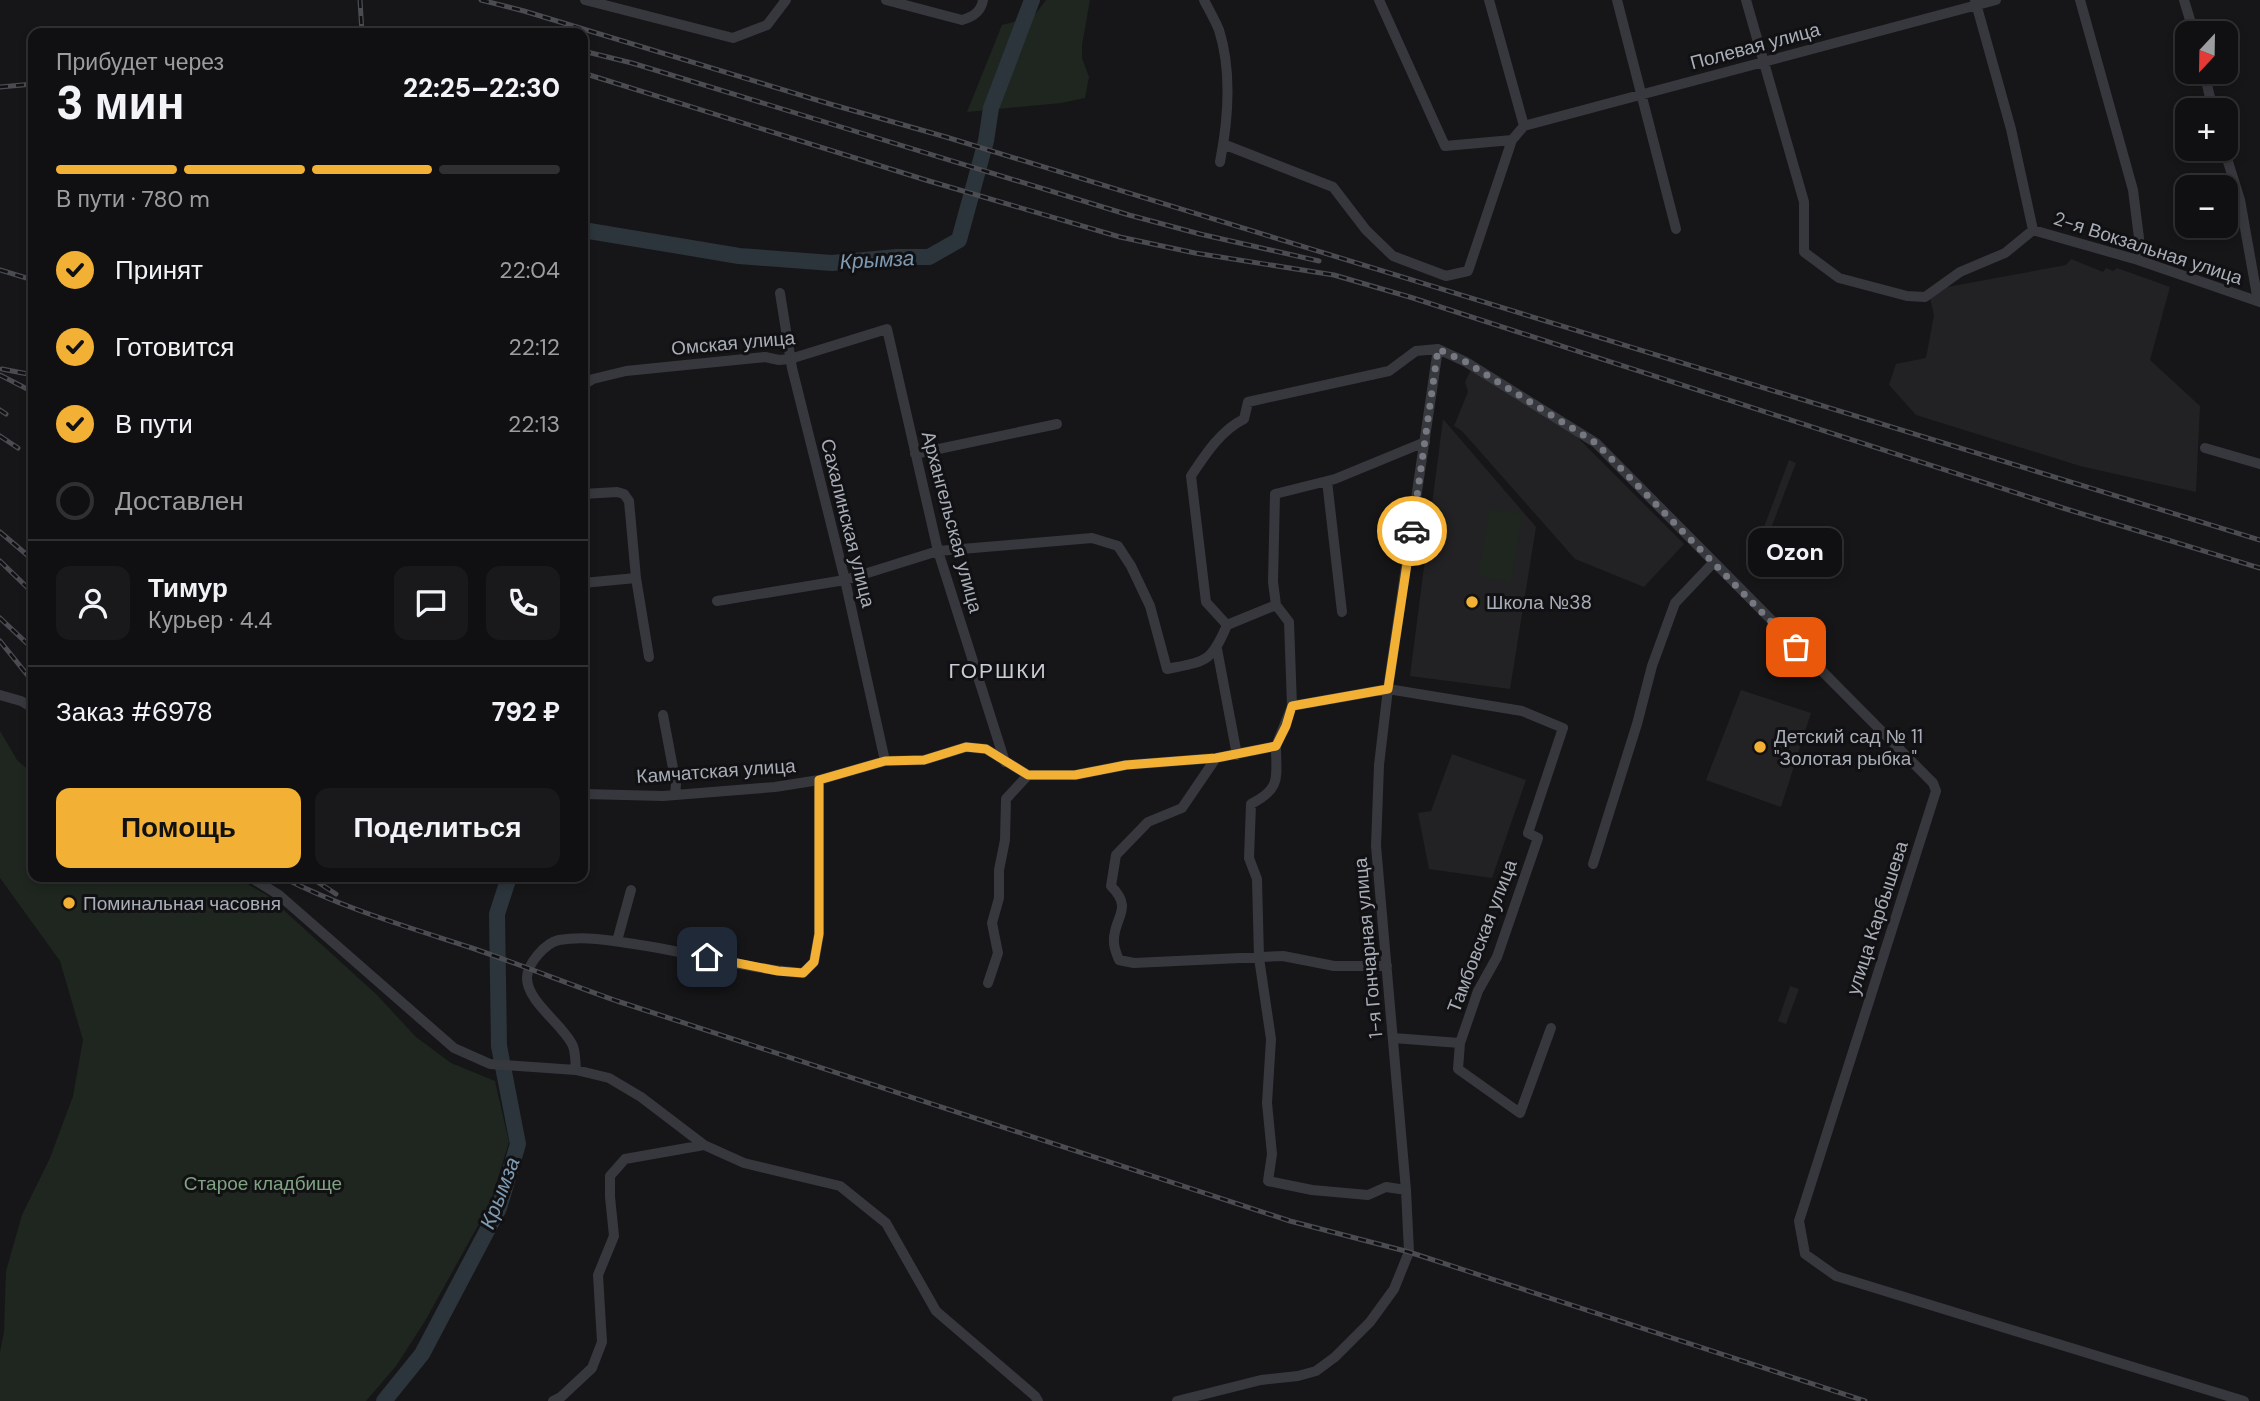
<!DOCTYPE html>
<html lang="ru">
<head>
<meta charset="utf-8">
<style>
	:root { --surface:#101012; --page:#19191b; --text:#f1f3f6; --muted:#9c9d9f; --line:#303032; --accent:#f2b134 }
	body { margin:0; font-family:"DM Sans",sans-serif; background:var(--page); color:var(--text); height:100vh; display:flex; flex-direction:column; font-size:26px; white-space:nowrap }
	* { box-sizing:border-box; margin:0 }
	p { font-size:23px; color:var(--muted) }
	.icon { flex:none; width:38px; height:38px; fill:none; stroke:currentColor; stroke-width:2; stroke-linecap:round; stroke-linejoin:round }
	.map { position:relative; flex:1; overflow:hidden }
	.side { position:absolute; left:28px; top:28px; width:560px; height:854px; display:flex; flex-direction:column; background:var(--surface); border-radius:14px; box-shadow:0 4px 10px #0003,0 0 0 2px var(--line) }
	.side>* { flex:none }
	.needle { width:46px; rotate:202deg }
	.tools { position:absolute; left:2175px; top:21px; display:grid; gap:14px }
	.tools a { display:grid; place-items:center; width:63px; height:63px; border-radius:14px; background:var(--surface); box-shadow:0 4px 10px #0003,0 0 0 2px var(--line); font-size:35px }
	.pin { position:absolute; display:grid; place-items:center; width:60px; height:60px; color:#fff; margin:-30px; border-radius:14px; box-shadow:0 4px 10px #0006 }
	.courier { position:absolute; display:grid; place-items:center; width:70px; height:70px; margin:-35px; border:5px solid #f2b134; border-radius:50%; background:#fff; color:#222; box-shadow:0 2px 9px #0007 }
	.bubble { position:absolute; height:49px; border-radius:14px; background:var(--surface); box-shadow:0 4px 10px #0003,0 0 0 2px var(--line); font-size:23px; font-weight:800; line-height:49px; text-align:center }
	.head em { font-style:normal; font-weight:800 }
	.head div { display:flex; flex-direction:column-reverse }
	.head { display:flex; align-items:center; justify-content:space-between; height:119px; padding:0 28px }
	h1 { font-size:46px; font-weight:800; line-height:52px }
	.bar { display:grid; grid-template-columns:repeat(4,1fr); gap:10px 7px; align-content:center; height:84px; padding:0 28px }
	.bar i { height:9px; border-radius:5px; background:var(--line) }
	.bar .active { background:var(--accent) }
	.bar p { grid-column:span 4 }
	.line { display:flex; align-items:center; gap:18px; padding:0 28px; border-top:2px solid var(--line) }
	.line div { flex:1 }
	.round { display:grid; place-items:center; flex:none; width:74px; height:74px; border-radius:14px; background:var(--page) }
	ol { padding:0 28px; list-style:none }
	li { display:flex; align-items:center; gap:21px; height:77px }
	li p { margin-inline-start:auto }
	li .icon { padding:7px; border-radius:50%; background:var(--accent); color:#111; stroke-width:4 }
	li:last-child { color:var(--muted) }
	li i { width:38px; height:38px; border:4px solid var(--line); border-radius:50% }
	.action { display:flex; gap:14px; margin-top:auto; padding:14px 28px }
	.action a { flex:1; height:80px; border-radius:14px; background:var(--accent); color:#111; font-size:28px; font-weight:800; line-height:80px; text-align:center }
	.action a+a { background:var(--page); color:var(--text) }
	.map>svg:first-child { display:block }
	.built { fill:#222225 }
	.green { fill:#1e261f }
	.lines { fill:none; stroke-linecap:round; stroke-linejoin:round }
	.river { stroke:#2c353c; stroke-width:16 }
	.minor { stroke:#37383d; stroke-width:10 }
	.rail-casing { stroke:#4a4c52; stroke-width:5 }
	.rail { stroke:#111113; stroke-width:2.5; stroke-dasharray:8; stroke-linecap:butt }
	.done { stroke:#757880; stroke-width:7; stroke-dasharray:0 12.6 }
	.route { stroke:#f2b134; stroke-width:9 }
	.poi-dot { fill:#f2b134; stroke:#111113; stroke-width:2.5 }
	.labels { text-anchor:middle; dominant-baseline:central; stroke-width:6; stroke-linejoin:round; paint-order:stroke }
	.street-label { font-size:19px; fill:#a8adb8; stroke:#111113 }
	.poi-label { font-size:19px; fill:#a8adb8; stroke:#111113; text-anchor:start }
	.park-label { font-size:19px; fill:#7fa381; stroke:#111113 }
	.water-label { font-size:21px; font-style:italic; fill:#7f9bb3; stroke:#111113 }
	.neighbourhood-label { font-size:21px; letter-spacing:2px; fill:#c9ccd4; stroke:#111113 }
</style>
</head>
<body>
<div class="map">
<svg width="2260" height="1401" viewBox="0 0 2260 1401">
	<rect width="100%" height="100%" fill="#161618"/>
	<path class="built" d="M 2071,259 L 2103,272 L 2106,268 L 2113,271 L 2117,268 L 2170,287 L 2150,360 L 2200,406 L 2196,492 L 2080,466 L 1916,415 L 1889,385 L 1896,364 L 1926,358 L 1934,315 L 1930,298 L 1942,288 L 2066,265 Z
		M 1471,370 L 1571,431 L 1684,544 L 1644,587 L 1575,559 L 1462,431 L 1454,426 L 1468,392 L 1465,382 Z
		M 1443,419 L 1536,527 L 1510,689 L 1410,676 Z
		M 1789,460 L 1796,463 L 1756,567 L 1750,565 Z
		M 1741,690 L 1811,713 L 1781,807 L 1706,780 Z
		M 1452,754 L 1526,780 L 1492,878 L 1429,869 L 1418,813 L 1431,811 Z
		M 1790,986 L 1799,989 L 1786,1024 L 1778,1021 Z"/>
	<path class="green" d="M 1046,0 L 1090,0 L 1082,45 L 1082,58 L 1089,77 L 1085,98 L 1061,103 L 967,112 L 1002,25 L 1033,17 Z
		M 1490,509 L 1522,514 L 1511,581 L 1478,576 Z
		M 0,731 L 17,760 L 33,774 L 33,877 L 235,877 L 267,895 L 376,994 L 416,1037 L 451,1063 L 495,1081 L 509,1142 L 490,1204 L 425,1321 L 396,1366 L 366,1401 L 0,1401 L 0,1352 L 4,1332 L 6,1271 L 22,1215 L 50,1158 L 73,1096 L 83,1040 L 60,961 L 0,878 Z"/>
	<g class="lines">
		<path class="river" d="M 583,230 L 739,256 L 832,263 L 897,257 L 929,257 L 959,240 L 986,141 L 991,108 L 1032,0
			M 384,1401 L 422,1354 L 499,1208 L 518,1144 L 499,1046 L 497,914 L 509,877"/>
		<path class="minor" d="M 585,0 L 733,38 L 767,25 L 786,0
			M 886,0 L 962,20 C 973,17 981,12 983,0
			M 1204,0 C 1209,10 1215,20 1219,30 C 1232,71 1228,121 1220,162
			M 1379,0 L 1445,146 L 1512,140
			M 1489,0 L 1524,126
			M 1617,0 L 1676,229
			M 1746,0 L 1804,202 L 1804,252 L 1839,278 L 1907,296 L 1925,297 L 1960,272 L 2005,253 L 2033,230 L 2138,260 L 2260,302
			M 1975,0 L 2011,129 L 2033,230
			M 2080,0 L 2133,190 L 2139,238 L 2138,260
			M 2184,0 L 2194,33
			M 2204,72 L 2213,110
			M 1524,126 L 1996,0
			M 1223,144 L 1333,187 L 1366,230 L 1393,256 L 1446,276 L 1468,271 L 1512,140 L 1524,126
			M 2224,149 L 2240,200 L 2258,301
			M 780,293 L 792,368 L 845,580 L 885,761
			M 1438,349 L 1466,362 L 1596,443 L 1933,783 L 1936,791 L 1799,1221 L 1805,1254 L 1836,1276 L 2244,1401
			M 583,385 L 593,379 L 626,371 L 765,357 L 779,360 L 790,359 L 887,329 L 938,551 L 1005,762
			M 2205,448 L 2260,464
			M 915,454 L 1057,424
			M 1327,481 L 1342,612
			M 583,494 L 617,492 L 624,494 L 629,501 L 636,578 L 649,657
			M 583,583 L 636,578
			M 717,601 L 845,580 L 938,551 L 1092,538 L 1118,546 L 1131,566 L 1150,606 L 1167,669 C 1206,661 1211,663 1227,625
			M 1227,625 L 1206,602 L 1191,476 C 1205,455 1221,430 1244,419 L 1248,402 L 1389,371 L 1416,351 L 1438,349
			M 1227,625 L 1276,605
			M 1217,649 L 1237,755
			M 0,695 L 21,701 L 33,708
			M 1292,706 L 1388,689 L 1522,711 L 1563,728 L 1528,833 L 1538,838 L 1497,957 L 1478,991 L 1460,1043 L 1458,1069 L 1520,1113 L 1551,1028
			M 663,715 L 676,784 L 675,795
			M 1276,746 C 1276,778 1282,788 1251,804 L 1249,858 L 1257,879 L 1259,958 L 1271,1039 L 1267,1103 L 1272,1154 L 1268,1181 L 1312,1190 L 1368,1195 L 1386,1187 L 1406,1190
			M 1216,758 L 1182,808 L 1148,822 L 1116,855 L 1111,886 C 1135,910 1112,918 1114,943 C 1114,948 1117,955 1119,960 L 1134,963 L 1283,956 L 1334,966 L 1387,966
			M 584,794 L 663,796 L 775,787 L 819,780 L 885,761 L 924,760 L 966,747 L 986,749 L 1028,775 L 1075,775 L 1126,765 L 1216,758 L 1276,746 L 1292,706 L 1289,622 L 1276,605 L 1273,582 L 1275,494 L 1335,479 L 1425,442
			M 1593,864 L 1637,724 L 1652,666 L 1675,603 L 1713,563
			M 250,877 L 279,895 L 454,1048 L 490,1064 L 576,1070 L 609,1078 L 641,1097 L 704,1145 L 744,1163 L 840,1186 L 886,1223 L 936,1311 L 1035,1396 L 1038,1401
			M 617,941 L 631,890
			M 988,983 L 998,953 L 992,923 L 999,898 L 999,870 L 1005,840 L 1006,799 L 1028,775
			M 1393,1038 L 1460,1043
			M 576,1070 C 575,1061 576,1051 572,1044 C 561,1023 527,1001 527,978 C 527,964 545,943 559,940 C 584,936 609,940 634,944 C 690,952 746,969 803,973 L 814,962 L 819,934 L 819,780
			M 553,1401 L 561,1397 L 592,1368 L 602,1342 L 598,1275 L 614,1236 L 610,1197 L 610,1176 L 625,1159 L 704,1145
			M 1177,1401 L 1261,1380 L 1298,1376 L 1316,1371 L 1335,1357 L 1370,1322 L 1394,1289 L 1409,1252 L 1406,1190 L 1376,846 L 1379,765 L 1388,689 L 1438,349"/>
		<g class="rail-casing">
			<path id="rail" d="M 360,0 L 362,33
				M 481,0 L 524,11 L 830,104 L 946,137 L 2260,540
				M 349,33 L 380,30 L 465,33
				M 583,51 L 632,63 L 1129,215 L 1200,234 L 1319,261
				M 583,73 L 929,181 L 1120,237 L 1195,253 L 1334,275 L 1413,298 L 2063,508 L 2260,568
				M 0,87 L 33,84
				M 0,270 L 33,280
				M 2,369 L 33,375
				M 0,375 L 33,392
				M 0,410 L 6,414
				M 0,436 L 18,448
				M 0,532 L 33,560
				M 0,561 L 33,593
				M 0,618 L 33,649
				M 0,641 L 33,682
				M 282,877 C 342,908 408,927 472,948 C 521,965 569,984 617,1001 L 1290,1221 L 1409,1252 L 1865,1401
				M 310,877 L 336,894"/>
		</g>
		<use href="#rail" class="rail"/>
	</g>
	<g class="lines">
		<path class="done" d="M 1412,531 L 1438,349 L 1466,362 L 1596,443 L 1796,647"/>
		<path class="route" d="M 707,957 L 778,971 L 803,973 L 814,962 L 819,934 L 819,780 L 885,761 L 924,760 L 966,747 L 986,749 L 1028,775 L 1075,775 L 1126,765 L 1216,758 L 1276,746 L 1286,726 L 1292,706 L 1388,689 L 1412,531"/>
	</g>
	<g class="poi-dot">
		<circle cx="1472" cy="602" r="7"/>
		<circle cx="1760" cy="747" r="7"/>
		<circle cx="69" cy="903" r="7"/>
	</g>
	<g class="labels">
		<g class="street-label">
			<text transform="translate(1755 46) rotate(-15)">Полевая улица</text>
			<text transform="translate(2148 248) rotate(18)">2-я Вокзальная улица</text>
			<text transform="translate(733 343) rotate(-5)">Омская улица</text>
			<text transform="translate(952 522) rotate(75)">Архангельская улица</text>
			<text transform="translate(848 523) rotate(76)">Сахалинская улица</text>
			<text transform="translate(716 771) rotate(-4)">Камчатская улица</text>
			<text transform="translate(1877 918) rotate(-72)">улица Карбышева</text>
			<text transform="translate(1482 936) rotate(-69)">Тамбовская улица</text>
			<text transform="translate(1368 948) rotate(-95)">1-я Гончарная улица</text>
		</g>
		<g class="poi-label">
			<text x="1486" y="602">Школа №38</text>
			<text x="1774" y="736">Детский сад № 11<tspan x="1774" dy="22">"Золотая рыбка"</tspan></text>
			<text x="83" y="903">Поминальная часовня</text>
		</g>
		<g class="park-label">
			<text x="263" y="1183">Старое кладбище</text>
		</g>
		<g class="water-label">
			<text transform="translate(877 260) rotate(-3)">Крымза</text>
			<text transform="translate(500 1193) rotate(-69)">Крымза</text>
		</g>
		<g class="neighbourhood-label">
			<text x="998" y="671">ГОРШКИ</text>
		</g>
	</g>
</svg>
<div class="tools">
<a><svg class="needle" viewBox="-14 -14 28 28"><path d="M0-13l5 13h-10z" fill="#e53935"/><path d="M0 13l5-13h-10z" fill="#9c9d9f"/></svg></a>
<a>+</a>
<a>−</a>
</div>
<div class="pin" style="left:1796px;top:647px;background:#ea580c"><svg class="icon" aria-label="bag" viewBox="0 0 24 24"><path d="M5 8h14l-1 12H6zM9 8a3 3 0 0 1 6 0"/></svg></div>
<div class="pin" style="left:707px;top:957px;background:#1f2937"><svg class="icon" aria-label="home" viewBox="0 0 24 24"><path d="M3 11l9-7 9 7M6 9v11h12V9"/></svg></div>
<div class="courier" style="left:1412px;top:531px"><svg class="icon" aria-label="car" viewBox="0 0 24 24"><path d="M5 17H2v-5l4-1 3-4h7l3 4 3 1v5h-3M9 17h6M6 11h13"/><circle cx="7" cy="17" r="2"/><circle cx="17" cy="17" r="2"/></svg></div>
<div class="bubble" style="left:1748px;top:528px;width:94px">Ozon</div>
<section class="side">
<div class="head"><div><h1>3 мин</h1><p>Прибудет через</p></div><em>22:25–22:30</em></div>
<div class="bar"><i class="active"></i><i class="active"></i><i class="active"></i><i></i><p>В пути · 780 m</p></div>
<ol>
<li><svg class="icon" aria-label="check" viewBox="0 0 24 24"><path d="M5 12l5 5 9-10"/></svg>Принят<p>22:04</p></li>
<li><svg class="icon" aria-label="check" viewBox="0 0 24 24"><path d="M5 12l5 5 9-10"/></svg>Готовится<p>22:12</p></li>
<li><svg class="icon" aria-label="check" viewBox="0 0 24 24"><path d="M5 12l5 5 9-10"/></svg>В пути<p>22:13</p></li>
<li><i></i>Доставлен</li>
</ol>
<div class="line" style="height:126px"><a class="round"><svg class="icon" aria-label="person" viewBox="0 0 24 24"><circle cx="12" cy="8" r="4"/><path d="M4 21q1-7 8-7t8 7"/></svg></a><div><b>Тимур</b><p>Курьер · 4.4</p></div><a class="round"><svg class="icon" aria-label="chat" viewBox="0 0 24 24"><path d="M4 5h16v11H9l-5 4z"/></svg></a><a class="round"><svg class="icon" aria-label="phone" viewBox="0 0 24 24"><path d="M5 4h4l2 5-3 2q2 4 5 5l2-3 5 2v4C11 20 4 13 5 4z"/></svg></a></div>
<div class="line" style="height:91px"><div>Заказ #6978</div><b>792 ₽</b></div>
<div class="action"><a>Помощь</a><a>Поделиться</a></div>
</section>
</div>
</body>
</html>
